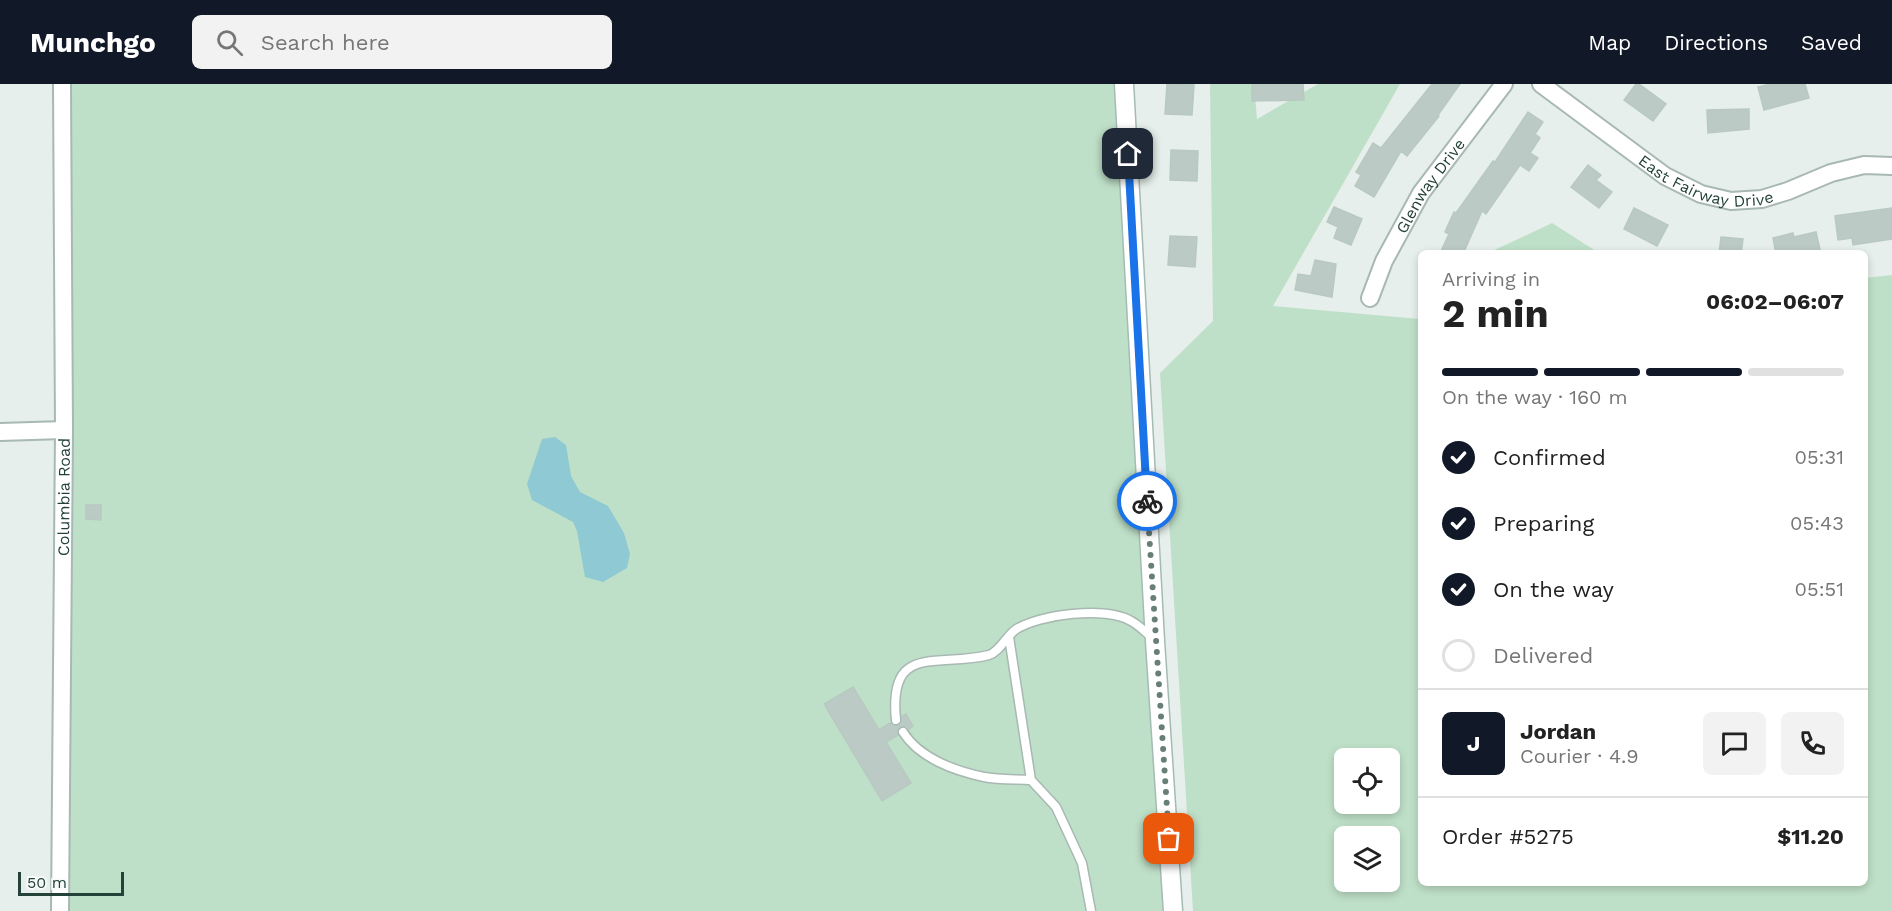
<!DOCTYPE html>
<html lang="en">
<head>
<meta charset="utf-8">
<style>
	:root { --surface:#fff; --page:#f2f2f2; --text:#222; --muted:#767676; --line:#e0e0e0; --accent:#111827 }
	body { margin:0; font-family:"Work Sans",sans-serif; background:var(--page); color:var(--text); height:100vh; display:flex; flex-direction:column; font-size:22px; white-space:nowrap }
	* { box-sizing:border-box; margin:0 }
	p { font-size:20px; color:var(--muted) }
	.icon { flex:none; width:33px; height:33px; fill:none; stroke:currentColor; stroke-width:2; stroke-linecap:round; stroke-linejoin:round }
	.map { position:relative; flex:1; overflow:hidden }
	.sheet { position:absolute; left:1418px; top:166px; width:450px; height:636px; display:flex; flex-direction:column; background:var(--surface); border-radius:9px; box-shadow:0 3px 9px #0003 }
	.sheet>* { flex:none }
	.controls { position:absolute; left:1334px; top:664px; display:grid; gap:12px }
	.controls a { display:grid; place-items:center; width:66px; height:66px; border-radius:9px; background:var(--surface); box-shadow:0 3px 9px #0003; font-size:30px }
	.scale { position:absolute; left:18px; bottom:15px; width:106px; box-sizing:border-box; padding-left:6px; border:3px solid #24423a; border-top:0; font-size:16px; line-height:21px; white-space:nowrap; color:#24423a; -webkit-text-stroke:4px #f7fbf9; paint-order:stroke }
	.pin { position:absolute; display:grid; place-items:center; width:51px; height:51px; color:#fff; margin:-26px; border-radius:12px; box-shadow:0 3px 9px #0006 }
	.courier { position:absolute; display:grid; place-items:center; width:60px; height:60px; margin:-30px; border:4px solid #1a73e8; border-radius:50%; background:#fff; color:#222; box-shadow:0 2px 8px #0007 }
	.overview em { font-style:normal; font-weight:700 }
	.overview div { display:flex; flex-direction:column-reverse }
	.overview { display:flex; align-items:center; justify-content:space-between; height:102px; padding:0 24px }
	h1 { font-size:39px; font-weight:700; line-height:45px }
	.bar { display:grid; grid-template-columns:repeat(4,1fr); gap:9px 6px; align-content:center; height:72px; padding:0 24px }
	.bar i { height:8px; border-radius:4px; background:var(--line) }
	.bar .active { background:var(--accent) }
	.bar p { grid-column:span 4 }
	.line { display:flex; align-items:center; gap:15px; padding:0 24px; border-top:2px solid var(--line) }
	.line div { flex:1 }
	.round { display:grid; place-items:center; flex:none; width:63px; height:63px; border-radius:9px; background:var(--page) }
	ol { padding:0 24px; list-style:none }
	li { display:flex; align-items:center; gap:18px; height:66px }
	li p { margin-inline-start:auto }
	li .icon { padding:6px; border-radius:50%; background:var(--accent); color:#fff; stroke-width:4 }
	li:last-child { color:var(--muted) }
	li i { width:33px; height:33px; border:3px solid var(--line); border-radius:50% }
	header { display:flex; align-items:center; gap:36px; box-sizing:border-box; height:84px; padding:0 30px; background:var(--accent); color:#fff }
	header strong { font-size:28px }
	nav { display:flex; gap:33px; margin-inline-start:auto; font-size:21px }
	.search { width:420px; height:54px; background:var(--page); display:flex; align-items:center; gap:15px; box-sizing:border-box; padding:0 21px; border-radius:9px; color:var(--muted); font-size:22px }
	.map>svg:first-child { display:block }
	.green { fill:#bfe0c8; fill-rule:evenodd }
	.water { fill:#8ec9d4 }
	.building { fill:#bbcac4; stroke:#b8c9c2; stroke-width:1.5 }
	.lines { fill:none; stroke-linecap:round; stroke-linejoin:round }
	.lane-casing { stroke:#a8b8b2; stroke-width:11 }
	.street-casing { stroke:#a8b8b2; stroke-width:20 }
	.secondary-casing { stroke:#a4bbb3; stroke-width:21 }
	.lane { stroke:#fff; stroke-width:8 }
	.street { stroke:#fff; stroke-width:16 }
	.secondary { stroke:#fff; stroke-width:18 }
	.done { stroke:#687f78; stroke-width:6; stroke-dasharray:0 10.8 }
	.route { stroke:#1a73e8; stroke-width:8 }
	.labels { text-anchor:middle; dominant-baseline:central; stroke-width:4.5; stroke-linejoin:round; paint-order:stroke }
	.street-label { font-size:16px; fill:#24423a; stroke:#f7fbf9 }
</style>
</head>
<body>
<header>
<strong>Munchgo</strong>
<div class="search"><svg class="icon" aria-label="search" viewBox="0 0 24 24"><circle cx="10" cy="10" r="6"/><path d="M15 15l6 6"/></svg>Search here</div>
<nav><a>Map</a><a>Directions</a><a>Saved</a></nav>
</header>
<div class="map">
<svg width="1892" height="827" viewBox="0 0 1892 827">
	<rect width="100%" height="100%" fill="#e6efeb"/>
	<path class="green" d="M 62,0 L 1124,0 L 1173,827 L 60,827 Z
		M 1210,0 L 1254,0 L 1257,35 L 1318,0 L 1400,0 L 1273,222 L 1420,235 L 1420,800 L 1864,800 L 1864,194 L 1892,191 L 1892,827 L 1193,827 L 1160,289 L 1213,237 ZM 1344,675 L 1389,675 L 1389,720 L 1344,720 ZM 1344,753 L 1389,753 L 1389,798 L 1344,798 Z
		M 1552,139 L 1599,169 L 1488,169 Z"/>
	<path class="water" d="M 555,353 L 566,361 L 571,392 L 580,408 L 608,422 L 624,449 L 630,470 L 627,484 L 603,498 L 585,493 L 577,447 L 573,438 L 532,416 L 527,400 L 542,355 Z"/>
	<path class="building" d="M 1167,0 L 1194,1 L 1192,31 L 1165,30 Z
		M 1252,0 L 1303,0 L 1304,16 L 1252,17 Z
		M 1432,0 L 1460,0 L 1438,31 L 1439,32 L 1407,72 L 1401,67 L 1374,113 L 1355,102 L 1361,91 L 1356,88 L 1373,59 L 1381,64 Z
		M 1636,0 L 1639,0 L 1666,20 L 1653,37 L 1624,16 Z
		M 1770,0 L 1805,0 L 1809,14 L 1764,26 L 1758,3 Z
		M 1749,25 L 1749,45 L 1708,49 L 1707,26 Z
		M 1528,28 L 1543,38 L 1535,50 L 1540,54 L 1530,69 L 1538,74 L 1529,87 L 1520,81 L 1486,130 L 1482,127 L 1463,170 L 1451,170 L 1442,165 L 1449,150 L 1445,148 L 1454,128 L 1456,129 L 1493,77 L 1495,78 Z
		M 1171,66 L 1198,67 L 1197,97 L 1170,96 Z
		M 1588,81 L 1601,91 L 1596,96 L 1612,108 L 1599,124 L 1571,103 Z
		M 1334,123 L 1362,135 L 1351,161 L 1334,154 L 1338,143 L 1327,138 Z
		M 1634,124 L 1668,141 L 1657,162 L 1624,145 Z
		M 1892,124 L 1892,155 L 1853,161 L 1852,154 L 1838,156 L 1835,132 Z
		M 1816,148 L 1821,170 L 1776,170 L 1773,154 L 1793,149 L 1794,153 Z
		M 1170,152 L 1197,153 L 1195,183 L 1168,181 Z
		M 1721,153 L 1743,155 L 1741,170 L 1719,170 Z
		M 1315,176 L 1336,180 L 1332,213 L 1295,206 L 1298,190 L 1311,192 Z
		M 86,421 L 101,421 L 101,436 L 86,435 Z
		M 853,603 L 879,646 L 890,639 L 893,642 L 899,642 L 902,639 L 902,632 L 906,630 L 913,642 L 909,645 L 905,642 L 900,643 L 897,646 L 898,651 L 886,658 L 911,699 L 882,717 L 824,620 Z"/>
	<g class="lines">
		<g class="lane-casing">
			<path id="lane" d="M 1009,553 L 1031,696
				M 896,636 C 888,558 938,584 989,571 C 999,568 1006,553 1015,546 C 1039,530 1106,522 1131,537 C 1139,541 1146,549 1153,554
				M 903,648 C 919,674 955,687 984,693 C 999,696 1016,695 1031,696 L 1056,723 L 1082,779 L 1091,827"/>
		</g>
		<g class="street-casing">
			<g id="street">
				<path id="s1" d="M 1541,0 L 1665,92 L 1701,110 L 1731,117 L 1762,115 L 1788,107 L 1831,89 L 1864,81 L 1892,82"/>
				<path id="s2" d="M 1370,214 L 1384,177 L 1421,109 L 1504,0"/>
				<path d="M 0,348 L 64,346"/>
				<path id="s3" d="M 60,827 L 64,346 L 62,0"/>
			</g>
		</g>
		<g class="secondary-casing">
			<path id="secondary" d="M 1124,0 L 1155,557 L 1173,827"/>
		</g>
		<use href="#lane" class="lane"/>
		<use href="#street" class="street"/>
		<use href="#secondary" class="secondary"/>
	</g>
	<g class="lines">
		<path class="done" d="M 1147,417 L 1169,755"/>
		<path class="route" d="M 1128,70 L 1147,417"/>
	</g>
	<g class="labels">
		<g class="street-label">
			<text stroke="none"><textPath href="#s1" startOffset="196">East Fairway Drive</textPath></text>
			<text stroke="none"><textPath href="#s2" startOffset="128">Glenway Drive</textPath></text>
			<text stroke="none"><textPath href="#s3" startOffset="414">Columbia Road</textPath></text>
		</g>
	</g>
</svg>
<div class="controls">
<a><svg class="icon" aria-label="locate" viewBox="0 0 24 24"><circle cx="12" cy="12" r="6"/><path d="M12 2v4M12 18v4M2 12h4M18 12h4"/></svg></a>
<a><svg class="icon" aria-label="layers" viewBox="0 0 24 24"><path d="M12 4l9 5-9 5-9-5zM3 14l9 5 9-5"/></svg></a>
</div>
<div class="scale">50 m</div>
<div class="pin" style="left:1169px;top:755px;background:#ea580c"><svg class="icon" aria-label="bag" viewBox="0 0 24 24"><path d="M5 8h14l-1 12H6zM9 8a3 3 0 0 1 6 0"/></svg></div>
<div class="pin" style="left:1128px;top:70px;background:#1f2937"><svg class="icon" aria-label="home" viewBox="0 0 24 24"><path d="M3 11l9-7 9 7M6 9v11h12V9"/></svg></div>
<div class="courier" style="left:1147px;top:417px"><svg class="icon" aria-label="bike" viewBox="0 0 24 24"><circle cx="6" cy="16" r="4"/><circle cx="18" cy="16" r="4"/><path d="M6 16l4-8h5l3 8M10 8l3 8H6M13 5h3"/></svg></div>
<section class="sheet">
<div class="overview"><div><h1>2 min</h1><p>Arriving in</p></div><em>06:02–06:07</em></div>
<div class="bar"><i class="active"></i><i class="active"></i><i class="active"></i><i></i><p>On the way · 160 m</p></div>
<ol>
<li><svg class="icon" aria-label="check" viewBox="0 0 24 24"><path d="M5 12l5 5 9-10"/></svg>Confirmed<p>05:31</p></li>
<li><svg class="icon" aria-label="check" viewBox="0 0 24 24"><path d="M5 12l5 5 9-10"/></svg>Preparing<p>05:43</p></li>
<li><svg class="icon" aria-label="check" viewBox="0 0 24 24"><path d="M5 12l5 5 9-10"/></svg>On the way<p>05:51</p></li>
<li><i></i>Delivered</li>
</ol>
<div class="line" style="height:108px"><b class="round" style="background:var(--accent);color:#fff">J</b><div><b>Jordan</b><p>Courier · 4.9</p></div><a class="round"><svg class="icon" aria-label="chat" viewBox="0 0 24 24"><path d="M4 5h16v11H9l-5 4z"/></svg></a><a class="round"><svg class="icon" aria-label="phone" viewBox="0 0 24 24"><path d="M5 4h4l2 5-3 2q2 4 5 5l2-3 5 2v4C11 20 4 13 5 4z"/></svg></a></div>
<div class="line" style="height:78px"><div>Order #5275</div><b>$11.20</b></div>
</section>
</div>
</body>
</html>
